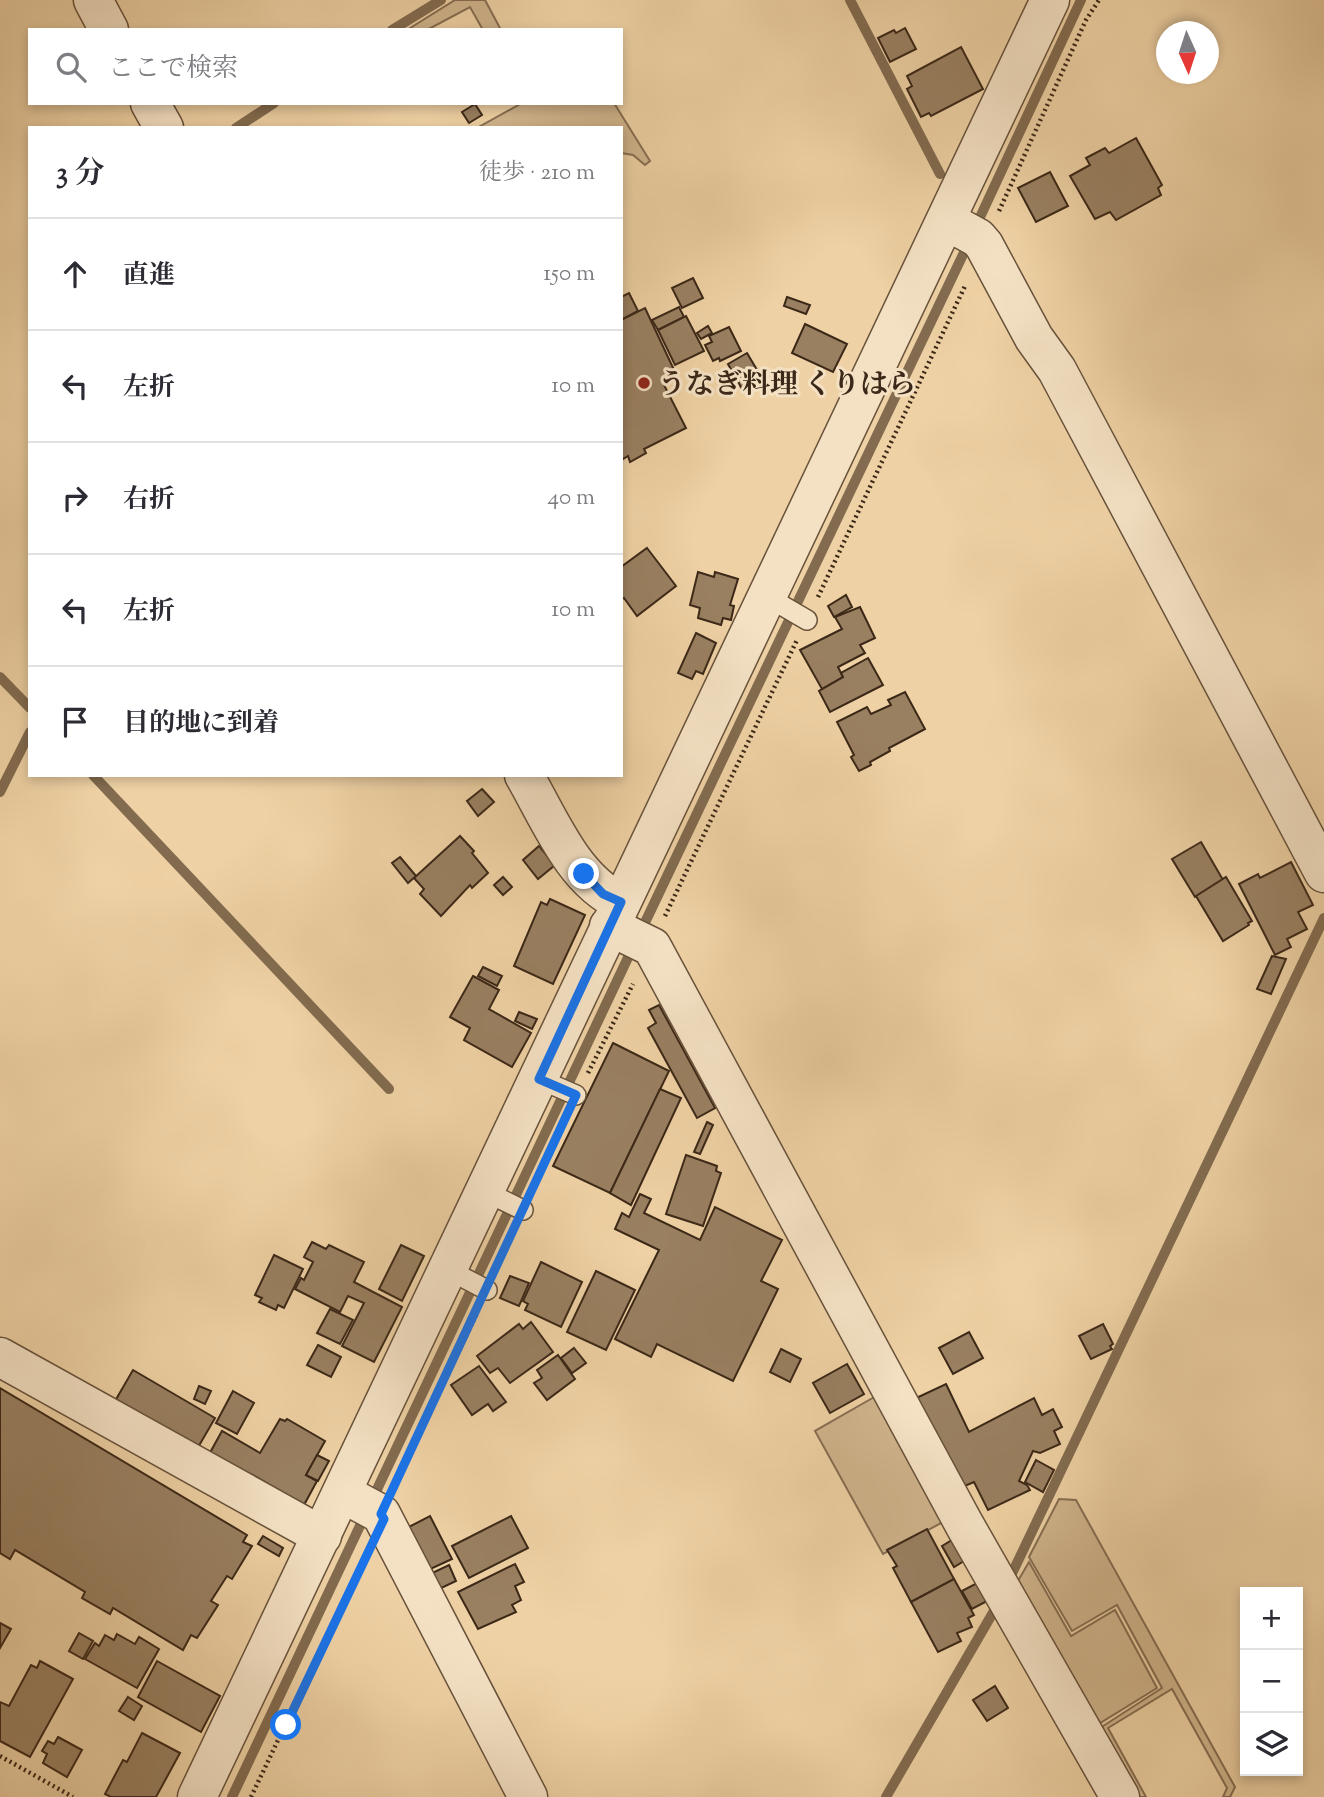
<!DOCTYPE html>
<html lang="ja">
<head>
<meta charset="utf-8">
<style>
	body { margin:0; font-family:"Sorts Mill Goudy","Noto Serif JP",serif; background:#f2f2f3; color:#2b2b33 }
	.controls { position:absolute; right:21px; bottom:21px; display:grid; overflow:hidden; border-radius:0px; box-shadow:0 4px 10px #0003 }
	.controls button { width:63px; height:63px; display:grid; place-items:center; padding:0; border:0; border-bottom:2px solid #e1e1e2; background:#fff; color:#2b2b33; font:35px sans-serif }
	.compass { position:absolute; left:1156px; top:21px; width:63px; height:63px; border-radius:50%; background:#fff; box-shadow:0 4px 10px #0003; rotate:177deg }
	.stop { position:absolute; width:21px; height:21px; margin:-16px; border:5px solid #1a73e8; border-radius:50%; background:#fff }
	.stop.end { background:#1a73e8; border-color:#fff; box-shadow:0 2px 7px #0008 }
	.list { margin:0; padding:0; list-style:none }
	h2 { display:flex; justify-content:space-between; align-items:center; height:91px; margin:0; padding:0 28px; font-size:30px }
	h2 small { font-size:23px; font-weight:400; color:#7c7c81 }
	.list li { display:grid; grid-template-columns:46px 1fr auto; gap:21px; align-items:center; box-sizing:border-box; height:112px; padding:0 28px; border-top:2px solid #e1e1e2 }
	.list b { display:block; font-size:26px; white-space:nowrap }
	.list em { font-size:23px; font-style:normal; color:#7c7c81 }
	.icon { flex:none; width:38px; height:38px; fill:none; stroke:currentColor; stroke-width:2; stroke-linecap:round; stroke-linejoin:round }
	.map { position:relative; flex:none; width:1324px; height:1797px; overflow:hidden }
	.search { position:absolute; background:#fff; box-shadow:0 4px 10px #0003; left:28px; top:28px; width:595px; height:77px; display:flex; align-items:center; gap:18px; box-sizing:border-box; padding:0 24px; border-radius:0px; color:#7c7c81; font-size:26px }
	.panel { position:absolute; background:#fff; box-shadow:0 4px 10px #0003; left:28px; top:126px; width:595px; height:651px; border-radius:0px }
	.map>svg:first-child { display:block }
	.green { fill:#d0b48c; stroke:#866e52; stroke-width:2 }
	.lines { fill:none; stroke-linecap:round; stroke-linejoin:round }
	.stream { stroke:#826b4f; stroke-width:10 }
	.building { fill:#998061; stroke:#3c2818; stroke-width:2 }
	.service-casing { stroke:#68523b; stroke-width:22 }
	.minor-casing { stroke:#68523b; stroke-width:41 }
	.tertiary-casing { stroke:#68523b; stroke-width:41 }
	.path { stroke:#3c2818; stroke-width:4.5; stroke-dasharray:2 3.5; stroke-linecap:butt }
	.service { stroke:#f4e1c4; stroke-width:19 }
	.minor { stroke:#f4e1c4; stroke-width:38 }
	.tertiary { stroke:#f4e1c4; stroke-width:38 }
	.route { stroke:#1a73e8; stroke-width:9 }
	.poi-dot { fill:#8f2418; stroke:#f4e1c4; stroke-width:2.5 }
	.labels { text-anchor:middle; stroke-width:6; stroke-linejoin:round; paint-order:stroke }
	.poi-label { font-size:28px; font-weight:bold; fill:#3c2818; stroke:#f4e1c4; text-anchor:start }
</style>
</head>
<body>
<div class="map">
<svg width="1324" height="1797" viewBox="0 0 1324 1797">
	<rect width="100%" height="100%" fill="#eed1a4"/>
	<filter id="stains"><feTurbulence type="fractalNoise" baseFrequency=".00286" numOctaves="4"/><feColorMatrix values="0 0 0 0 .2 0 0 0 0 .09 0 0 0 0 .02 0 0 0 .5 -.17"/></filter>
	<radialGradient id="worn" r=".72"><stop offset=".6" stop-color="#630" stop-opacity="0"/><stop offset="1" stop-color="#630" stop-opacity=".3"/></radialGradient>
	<g class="green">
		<path d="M455,0H485L501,30H483L470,7L427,30H407Z"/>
		<path d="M522,103H614L650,161L645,165L633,155L621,153V128H477Z"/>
		<path d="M876,1396L945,1521L883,1554L815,1431Z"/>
		<path d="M1059,1499L1076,1500L1235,1787L1230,1797H1223L1227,1788L1172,1689L1108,1728L1146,1797H1136L1097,1730L1162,1688L1117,1605L1072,1631L1029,1557Z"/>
		<path d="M1029,1562L1071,1636L1115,1610L1157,1688L1092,1728L1012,1591Z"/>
	</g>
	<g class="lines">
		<g class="stream">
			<path d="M850,0L940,174"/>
			<path d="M392,30L441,0"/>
			<path d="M236,128L274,103"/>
			<path d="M975,228L1081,0"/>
			<path d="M0,677L30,708"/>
			<path d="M93,775L389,1089"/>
			<path d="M0,792L30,732"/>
			<path d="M640,933L969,242"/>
			<path d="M372,1500L633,947"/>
			<path d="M1008,1582L1324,918"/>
			<path d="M232,1797L366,1513"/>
			<path d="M886,1797L998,1604"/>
		</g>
	</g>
	<g class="building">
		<path d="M905,28L916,49L890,62L878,38L894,30L896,33Z"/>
		<path d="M961,47L983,89L931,116L929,113L921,117L907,89L912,86L907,76Z"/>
		<path d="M475,104L482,115L469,123L462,112Z"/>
		<path d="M1136,138L1162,185L1158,188L1161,195L1116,220L1110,212L1095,219L1070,176L1090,165L1086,158L1105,148L1109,153Z"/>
		<path d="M1050,172L1068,206L1036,222L1018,188Z"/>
		<path d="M693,278L703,298L682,308L672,288Z"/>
		<path d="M629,293L638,311L621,320V297Z"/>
		<path d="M787,297L810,305L806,314L784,306Z"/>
		<path d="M679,307L684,317L658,330L652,320Z"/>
		<path d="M645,308L675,372L670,382L664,385L686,428L644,449L646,453L630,462L628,456L623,459L621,455V320Z"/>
		<path d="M686,316L704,351L675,365L658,330Z"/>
		<path d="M805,324L847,344L833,372L792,353Z"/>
		<path d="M708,326L712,333L701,339L697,333Z"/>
		<path d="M729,327L741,351L720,361L719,358L713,361L705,345L712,342L709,336Z"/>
		<path d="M747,353L763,380L743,391L728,364Z"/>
		<path d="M647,548L676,586L637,616L624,598L621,600V567Z"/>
		<path d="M698,572L714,577L715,572L738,579L730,605L734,606L731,620L723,618L721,625L698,618L700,608L690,605Z"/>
		<path d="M846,595L852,607L834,617L828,606Z"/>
		<path d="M860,607L875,638L860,645L865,653L838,667L843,677L822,689L800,650L842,629L835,617Z"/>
		<path d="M696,633L716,643L703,674L696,671L692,679L678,673Z"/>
		<path d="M868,658L883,685L830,712L819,691L843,677L841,673Z"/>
		<path d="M905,692L925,729L889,748L890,751L870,762L871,765L859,771L851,757L854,755L837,722L867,707L871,714L891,705L888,700Z"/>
		<path d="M482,789L494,802L478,816L467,801Z"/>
		<path d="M460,836L474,851L472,853L488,873L472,888L470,885L441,916L420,894L424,889L414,878Z"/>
		<path d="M1201,842L1223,880L1195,897L1172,859Z"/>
		<path d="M539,846L555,865L538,879L523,860Z"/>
		<path d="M400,857L416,876L408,883L392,863Z"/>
		<path d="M1291,862L1313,905L1298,912L1307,929L1287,939L1291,947L1275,955L1239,884L1258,874L1260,878Z"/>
		<path d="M503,877L512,887L503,895L494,885Z"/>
		<path d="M1226,877L1252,921L1248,923L1249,925L1223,941L1196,896Z"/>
		<path d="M550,899L585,915L553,984L514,966L541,902L547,905Z"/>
		<path d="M1272,956L1286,959L1271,994L1257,989Z"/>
		<path d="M483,967L502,976L497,986L478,976Z"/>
		<path d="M473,976L499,990L489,1009L531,1033L512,1067L464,1040L470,1028L450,1017Z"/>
		<path d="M659,1005L715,1108L697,1118L648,1028L656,1023L649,1010Z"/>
		<path d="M519,1012L537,1019L532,1029L515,1021Z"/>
		<path d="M613,1043L669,1071L610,1193L553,1166Z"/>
		<path d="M660,1089L681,1098L631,1205L610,1193Z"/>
		<path d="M707,1122L713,1125L700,1154L694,1152Z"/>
		<path d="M686,1155L717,1166L716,1171L721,1173L703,1226L666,1214Z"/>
		<path d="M640,1194L651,1199L644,1213L700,1240L715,1207L782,1240L761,1281L778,1289L733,1381L657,1344L651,1357L615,1339L659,1250L615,1229L622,1213L629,1217Z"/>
		<path d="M312,1242L326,1249L329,1245L364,1262L354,1282L402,1307L374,1362L342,1346L364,1303L348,1296L340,1312L295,1289L301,1278L304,1280L313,1262L304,1257Z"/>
		<path d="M401,1245L424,1256L402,1301L379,1289Z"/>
		<path d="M274,1255L303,1269L284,1308L278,1305L276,1310L259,1302L262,1298L255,1295Z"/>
		<path d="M541,1262L582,1282L561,1327L525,1310L528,1304L523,1301Z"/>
		<path d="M596,1271L635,1290L606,1350L567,1332Z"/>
		<path d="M510,1276L529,1283L519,1306L500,1298Z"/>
		<path d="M330,1309L353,1320L340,1344L317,1333Z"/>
		<path d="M531,1322L553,1352L510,1383L498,1368L490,1373L477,1356L519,1324L523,1329Z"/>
		<path d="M1103,1324L1113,1344L1110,1346L1112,1349L1091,1359L1079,1336Z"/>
		<path d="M969,1332L983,1358L953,1374L939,1348Z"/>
		<path d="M318,1345L341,1357L331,1377L307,1365Z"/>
		<path d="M574,1348L586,1363L572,1373L561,1358Z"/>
		<path d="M781,1349L801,1359L790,1382L770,1372Z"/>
		<path d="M558,1355L575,1379L547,1400L534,1383L542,1378L537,1370Z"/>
		<path d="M847,1364L864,1394L830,1413L813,1383Z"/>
		<path d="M479,1366L506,1402L493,1411L488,1404L472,1415L451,1385Z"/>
		<path d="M133,1370L215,1418L193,1456L111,1408Z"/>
		<path d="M946,1384L969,1432L1034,1398L1042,1415L1053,1409L1062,1427L1054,1431L1060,1444L1040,1453L1033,1451L1019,1481L1027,1485L1030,1490L988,1510L974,1482L960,1488L912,1400Z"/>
		<path d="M199,1386L211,1391L205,1404L194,1399Z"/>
		<path d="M0,1388L247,1535L243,1542L252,1546L232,1579L227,1576L211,1601L218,1605L197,1638L191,1635L183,1650L113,1608L110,1614L82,1598L85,1592L15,1550L10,1559L0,1553Z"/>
		<path d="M233,1391L254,1403L237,1434L216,1423Z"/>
		<path d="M280,1419L285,1421L287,1419L325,1441L306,1475L317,1481L304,1505L251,1474L245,1483L206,1460L222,1431L260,1453Z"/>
		<path d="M317,1455L329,1461L318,1481L306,1475Z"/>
		<path d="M1036,1460L1054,1470L1043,1492L1025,1482Z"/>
		<path d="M430,1516L452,1559L424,1572L403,1530Z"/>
		<path d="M511,1516L528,1548L469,1578L452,1546Z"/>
		<path d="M927,1529L954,1579L911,1602L893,1568L897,1566L887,1550Z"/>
		<path d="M263,1536L283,1548L279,1556L258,1544Z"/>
		<path d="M952,1540L964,1561L954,1567L942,1546Z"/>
		<path d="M515,1564L524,1582L515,1586L521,1600L512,1605L516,1612L478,1629L458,1592Z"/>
		<path d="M449,1565L456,1581L435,1591L428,1575Z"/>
		<path d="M954,1579L974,1615L968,1618L972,1627L957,1633L961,1641L938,1652L911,1602Z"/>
		<path d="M979,1582L989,1600L972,1609L962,1591Z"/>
		<path d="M0,1623L11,1629L0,1648Z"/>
		<path d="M79,1633L93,1641L83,1659L69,1651Z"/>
		<path d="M117,1634L135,1644L139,1637L159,1649L137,1688L85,1659L95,1643L99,1646L105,1635L114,1640Z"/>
		<path d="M40,1661L73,1679L30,1757L0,1741V1702L9,1706L31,1665L37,1668Z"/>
		<path d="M157,1661L220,1696L201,1732L138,1697Z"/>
		<path d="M995,1686L1008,1708L987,1721L973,1700Z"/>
		<path d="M128,1697L142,1706L134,1720L119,1711Z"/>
		<path d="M142,1733L180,1753L156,1797H111L105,1794L123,1760L127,1762Z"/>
		<path d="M58,1737L82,1750L67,1777L43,1763L47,1754L42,1751L48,1741L54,1744Z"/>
	</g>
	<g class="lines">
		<g class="service-casing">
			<g id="service">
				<path d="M766,596L807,620"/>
				<path d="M539,1079L576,1095"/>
				<path d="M484,1191L523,1210"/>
				<path d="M447,1269L487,1290"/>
			</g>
		</g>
		<g class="minor-casing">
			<g id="minor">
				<path d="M93,0L109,30"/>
				<path d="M150,103L164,128"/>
				<path d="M947,221L978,238L984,245L1034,338L1057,370L1324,873"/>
				<path d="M524,775C550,820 573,880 621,902"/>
				<path d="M609,926L652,947L964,1524L1120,1797"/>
				<path d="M0,1357L322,1536"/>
				<path d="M342,1493L381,1514L528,1797"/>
			</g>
		</g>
		<g class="tertiary-casing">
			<path id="tertiary" d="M197,1797L1050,0"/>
		</g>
		<g class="path">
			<path d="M999,211L1086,20L1099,0"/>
			<path d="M818,597L965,286"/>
			<path d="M665,916L797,640"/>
			<path d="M588,1073L633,984"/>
			<path d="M534,1187L566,1119"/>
			<path d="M496,1270L513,1233"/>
			<path d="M395,1485L477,1313"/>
			<path d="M0,1756L73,1797"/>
			<path d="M251,1797L365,1557"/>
		</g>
		<use href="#service" class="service"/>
		<use href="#minor" class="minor"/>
		<use href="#tertiary" class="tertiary"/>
	</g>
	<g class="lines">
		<path class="route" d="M286,1725L384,1519L381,1514L576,1095L539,1079L621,902L603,894L584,874"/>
	</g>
	<circle class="poi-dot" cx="644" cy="383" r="7"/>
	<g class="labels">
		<g class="poi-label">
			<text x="658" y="393">うなぎ料理 くりはら</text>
		</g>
	</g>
	<rect width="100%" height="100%" filter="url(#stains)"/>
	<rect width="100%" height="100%" fill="url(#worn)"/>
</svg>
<div class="controls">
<button>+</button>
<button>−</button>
<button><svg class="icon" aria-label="layers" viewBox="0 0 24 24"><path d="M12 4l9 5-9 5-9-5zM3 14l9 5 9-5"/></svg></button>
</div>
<svg class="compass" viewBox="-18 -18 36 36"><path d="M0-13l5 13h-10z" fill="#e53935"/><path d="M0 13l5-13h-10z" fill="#7c7c81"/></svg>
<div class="stop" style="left:286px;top:1725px"></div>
<div class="stop end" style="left:584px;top:874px"></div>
<div class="search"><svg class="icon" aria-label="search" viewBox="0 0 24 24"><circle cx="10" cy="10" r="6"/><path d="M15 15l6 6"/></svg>ここで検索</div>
<section class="panel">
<h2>3 分<small>徒歩 · 210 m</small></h2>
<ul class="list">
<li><svg class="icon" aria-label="ahead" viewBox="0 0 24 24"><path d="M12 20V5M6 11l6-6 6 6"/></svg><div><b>直進</b></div><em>150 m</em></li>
<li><svg class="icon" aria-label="left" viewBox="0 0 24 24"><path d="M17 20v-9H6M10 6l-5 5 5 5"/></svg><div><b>左折</b></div><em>10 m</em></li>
<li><svg class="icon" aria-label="right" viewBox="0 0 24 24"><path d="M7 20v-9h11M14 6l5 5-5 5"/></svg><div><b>右折</b></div><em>40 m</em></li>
<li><svg class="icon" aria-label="left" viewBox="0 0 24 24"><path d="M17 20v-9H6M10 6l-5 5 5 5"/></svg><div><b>左折</b></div><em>10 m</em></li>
<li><svg class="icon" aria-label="arrive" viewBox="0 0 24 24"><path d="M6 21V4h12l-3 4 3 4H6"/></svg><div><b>目的地に到着</b></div></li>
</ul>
</section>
</div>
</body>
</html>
